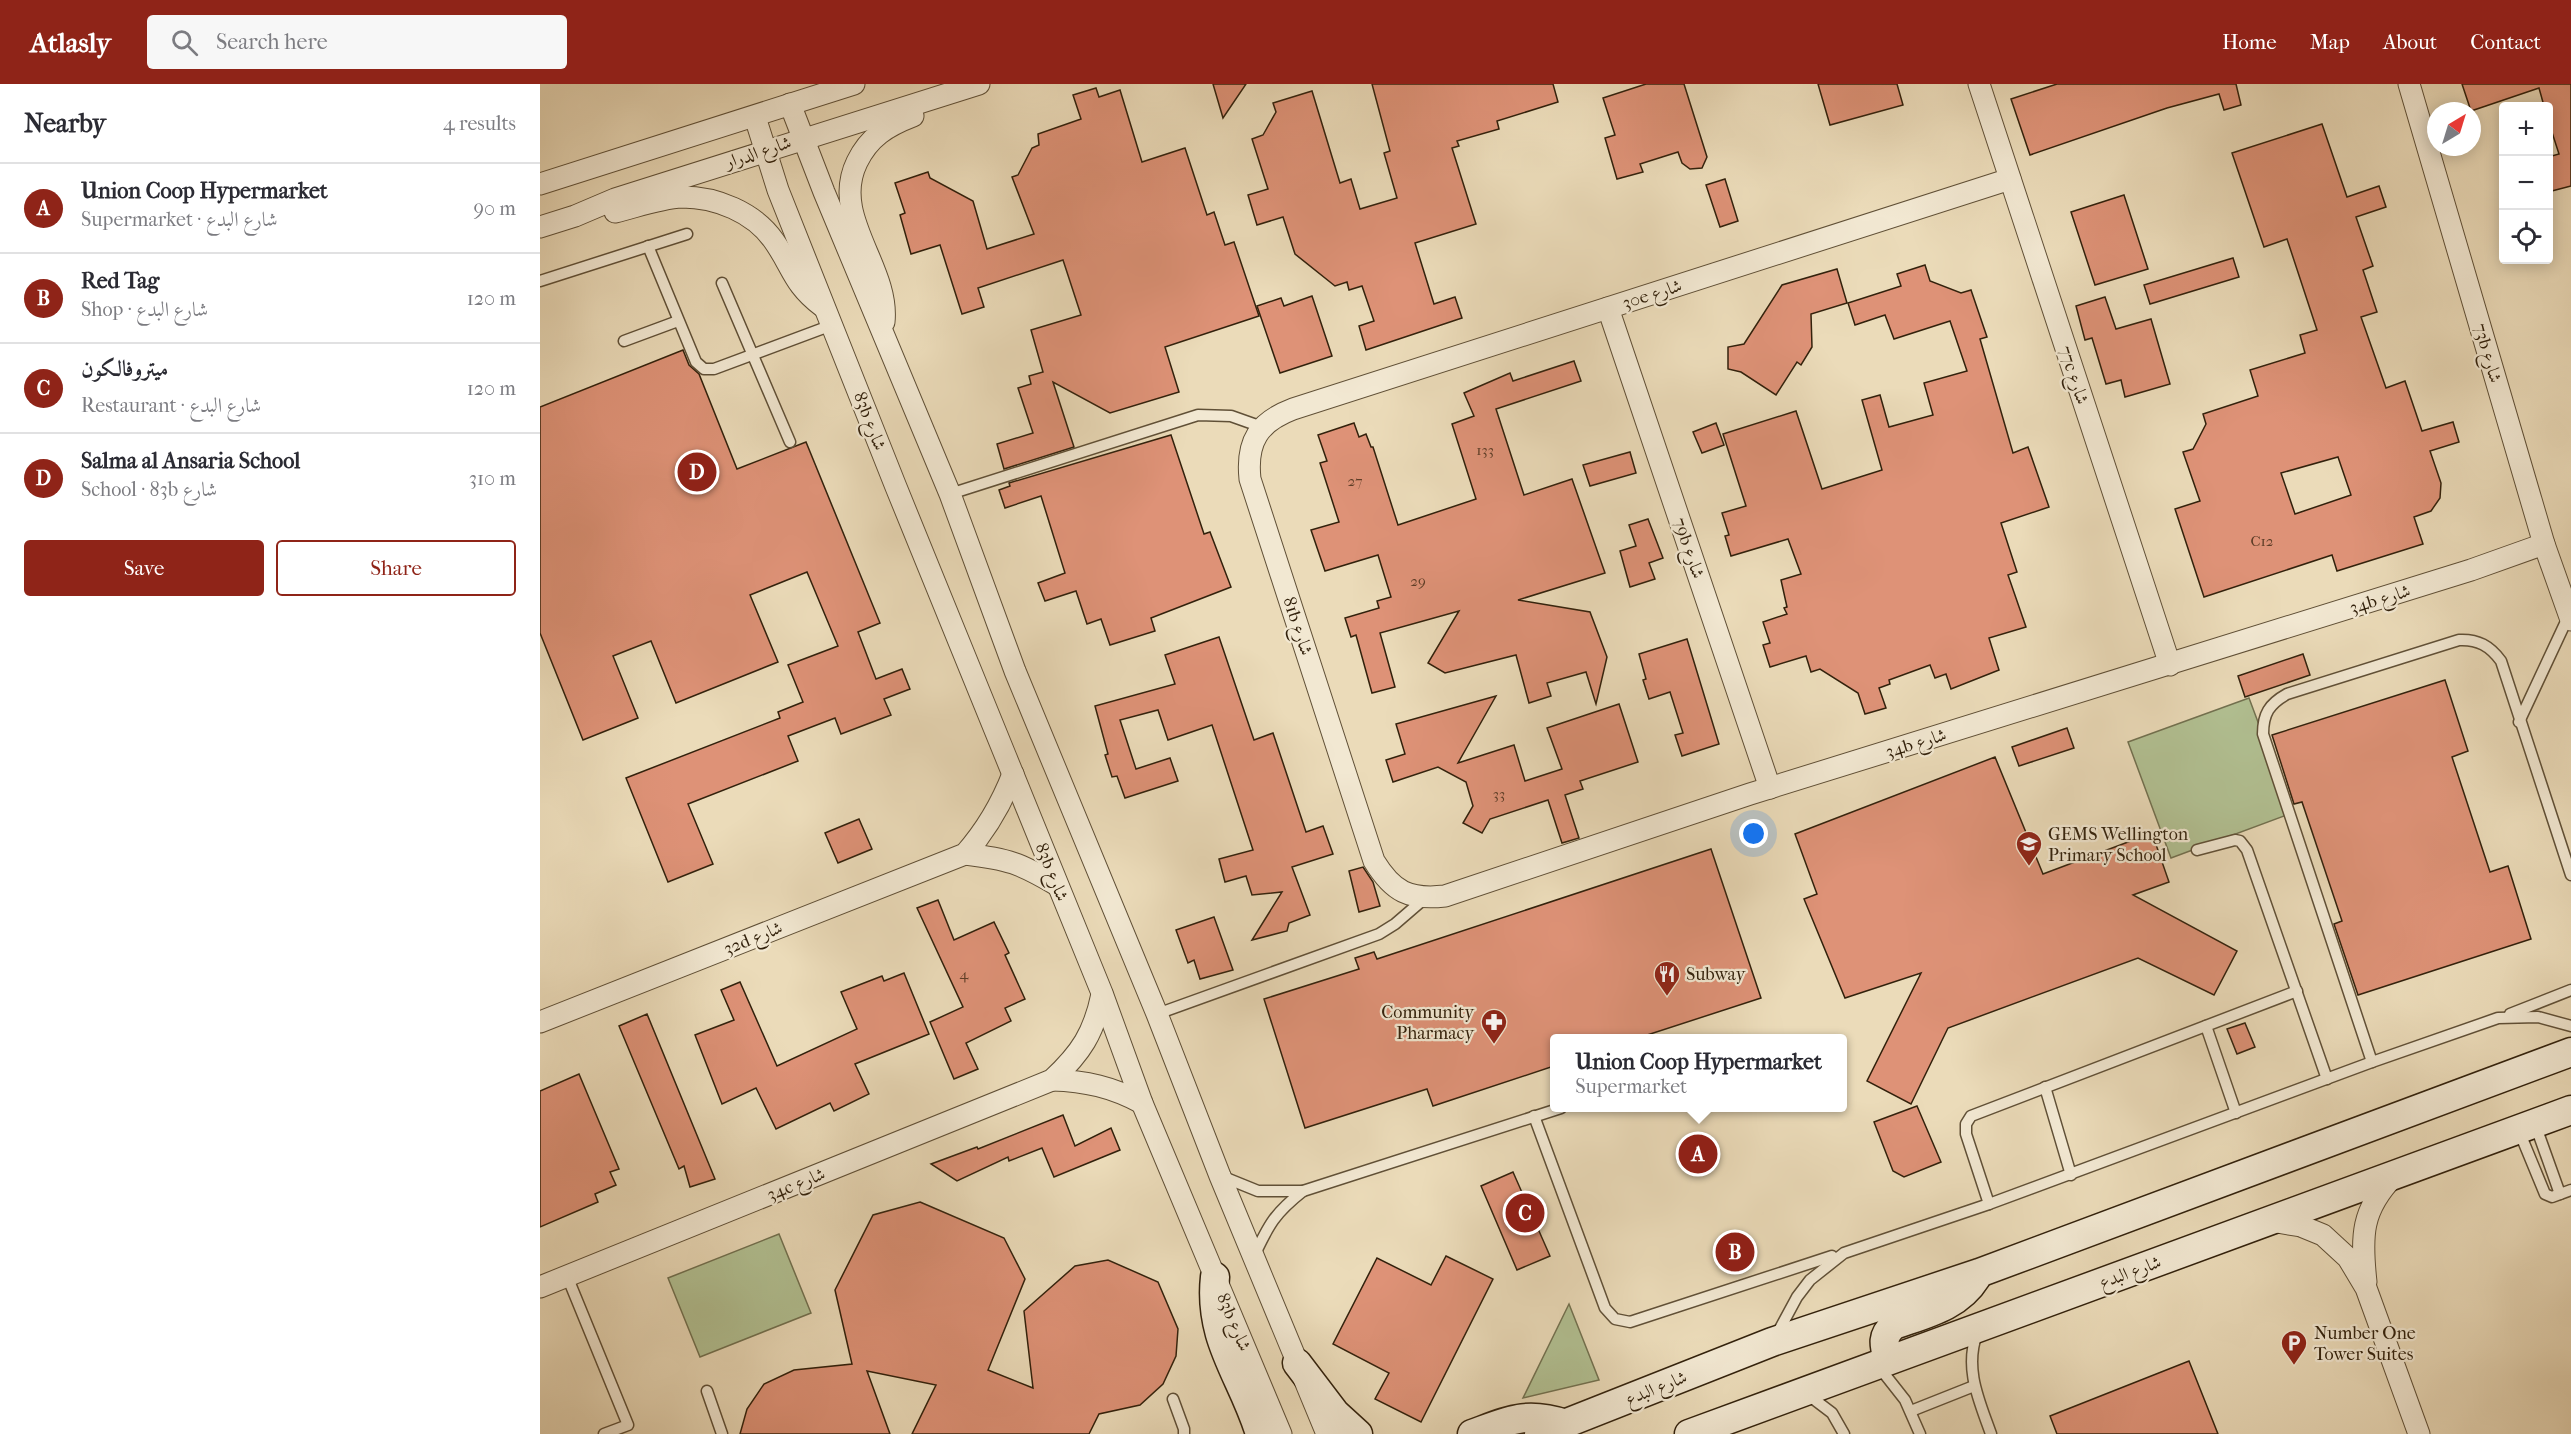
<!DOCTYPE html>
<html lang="en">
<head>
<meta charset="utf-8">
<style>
	body { margin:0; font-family:"IM FELL French Canon",Amiri,serif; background:#f7f7f7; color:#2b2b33 }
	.controls { position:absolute; right:18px; top:18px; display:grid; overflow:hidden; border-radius:6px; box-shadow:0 3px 15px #0003 }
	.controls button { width:54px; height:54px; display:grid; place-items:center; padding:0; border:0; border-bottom:2px solid #e1e1e2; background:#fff; color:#2b2b33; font:30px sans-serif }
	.compass { position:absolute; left:1887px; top:18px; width:54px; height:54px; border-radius:50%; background:#fff; box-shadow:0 3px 15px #0003; rotate:38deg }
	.you { position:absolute; left:1214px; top:750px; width:21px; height:21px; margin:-15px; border:4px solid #fff; border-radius:50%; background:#1a73e8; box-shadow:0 0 0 9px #1a73e833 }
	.badge { display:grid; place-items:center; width:39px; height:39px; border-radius:50%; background:#8f2418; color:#fff; font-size:20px; font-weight:700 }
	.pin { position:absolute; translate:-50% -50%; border:3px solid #fff; box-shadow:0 2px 6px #0006 }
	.popup { position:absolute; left:1010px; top:950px; width:297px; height:78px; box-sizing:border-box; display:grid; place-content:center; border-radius:6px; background:#fff; filter:drop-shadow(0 2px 4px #0005); font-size:20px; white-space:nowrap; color:#7c7c81 }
	.popup b { font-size:22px; color:#2b2b33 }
	.popup::after { content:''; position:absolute; left:50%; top:100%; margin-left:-12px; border:12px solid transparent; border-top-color:#fff }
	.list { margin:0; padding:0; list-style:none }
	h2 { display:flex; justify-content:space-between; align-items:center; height:78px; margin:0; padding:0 24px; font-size:26px }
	h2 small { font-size:20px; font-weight:400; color:#7c7c81 }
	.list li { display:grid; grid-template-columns:39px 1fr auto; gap:18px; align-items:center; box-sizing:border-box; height:90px; padding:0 24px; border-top:2px solid #e1e1e2 }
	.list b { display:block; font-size:22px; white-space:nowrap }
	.list p { margin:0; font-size:20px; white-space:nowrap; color:#7c7c81 }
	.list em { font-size:20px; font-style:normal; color:#7c7c81 }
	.actions { display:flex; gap:12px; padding:18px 24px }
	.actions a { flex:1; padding:14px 0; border:2px solid #8f2418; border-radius:6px; text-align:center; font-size:21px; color:#8f2418 }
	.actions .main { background:#8f2418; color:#fff }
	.icon { flex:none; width:33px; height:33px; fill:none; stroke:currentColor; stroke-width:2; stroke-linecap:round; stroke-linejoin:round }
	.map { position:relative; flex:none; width:2031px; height:1350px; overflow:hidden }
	header { display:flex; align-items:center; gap:36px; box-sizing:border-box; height:84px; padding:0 30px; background:#8f2418; color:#fff }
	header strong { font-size:28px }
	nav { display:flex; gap:33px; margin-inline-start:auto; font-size:21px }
	.search { width:420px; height:54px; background:#f7f7f7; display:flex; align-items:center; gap:15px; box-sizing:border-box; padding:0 21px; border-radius:6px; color:#7c7c81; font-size:22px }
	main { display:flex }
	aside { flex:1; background:#fff }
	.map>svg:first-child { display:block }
	.green { fill:#b2c193; stroke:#727150; stroke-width:1.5 }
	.building { fill:#de9277; stroke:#32210c; stroke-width:1.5; fill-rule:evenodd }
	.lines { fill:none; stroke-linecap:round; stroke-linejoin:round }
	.service-casing { stroke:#605037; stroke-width:13 }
	.minor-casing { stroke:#605037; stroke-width:23 }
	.secondary-casing { stroke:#32210c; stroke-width:31 }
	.service { stroke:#f2e8d2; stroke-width:10 }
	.minor { stroke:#f2e8d2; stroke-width:21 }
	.secondary { stroke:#f2e8d2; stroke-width:28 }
	.labels { text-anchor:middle; stroke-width:4.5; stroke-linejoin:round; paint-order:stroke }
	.number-label { font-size:15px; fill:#5d3d27 }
	.street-label { font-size:18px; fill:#32210c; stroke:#f2e8d2 }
	.poi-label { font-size:18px; fill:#32210c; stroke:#f2e8d2; text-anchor:start }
</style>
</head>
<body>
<header>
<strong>Atlasly</strong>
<div class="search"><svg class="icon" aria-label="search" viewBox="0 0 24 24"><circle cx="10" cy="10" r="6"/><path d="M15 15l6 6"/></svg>Search here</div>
<nav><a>Home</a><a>Map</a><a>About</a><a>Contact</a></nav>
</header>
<main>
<aside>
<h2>Nearby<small>4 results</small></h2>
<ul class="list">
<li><span class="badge">A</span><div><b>Union Coop Hypermarket</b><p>Supermarket · شارع البدع</p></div><em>90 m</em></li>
<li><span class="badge">B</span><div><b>Red Tag</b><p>Shop · شارع البدع</p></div><em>120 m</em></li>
<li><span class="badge">C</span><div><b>ميتروفالكون</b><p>Restaurant · شارع البدع</p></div><em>120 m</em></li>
<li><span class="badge">D</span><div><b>Salma al Ansaria School</b><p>School · 83b شارع</p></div><em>310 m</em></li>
</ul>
<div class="actions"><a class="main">Save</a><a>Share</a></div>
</aside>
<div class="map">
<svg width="2031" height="1350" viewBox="0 0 2031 1350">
	<rect width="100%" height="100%" fill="#ebdbb9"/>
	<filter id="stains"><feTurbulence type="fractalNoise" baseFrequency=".00333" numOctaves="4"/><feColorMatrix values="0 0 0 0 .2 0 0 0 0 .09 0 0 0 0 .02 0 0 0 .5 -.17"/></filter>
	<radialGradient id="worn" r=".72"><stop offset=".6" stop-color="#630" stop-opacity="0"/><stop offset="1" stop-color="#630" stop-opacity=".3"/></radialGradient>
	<g class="green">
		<path d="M1709,614L1752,729L1631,774L1588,658Z"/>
		<path d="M239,1150L271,1229L160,1273L128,1194Z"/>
		<path d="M1029,1220L1059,1296L983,1314Z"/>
	</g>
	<g class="building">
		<path d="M673,0H706L683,34Z"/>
		<path d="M832,0H1013L1018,18L957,37L959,45L917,57L919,62L912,64L936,140L875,159L894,220L915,213L922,234L826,266L819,242L834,237L822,202L809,206L807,198L795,202L755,170L743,133L717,141L708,111L728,105L712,55L723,51L736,28L733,19L772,7L800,99L811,95L820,125L857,114L844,69L850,67Z"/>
		<path d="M1106,0H1144L1167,73L1162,84L1150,85L1142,79L1138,68L1100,80L1103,88L1077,95L1065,54L1075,51L1063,14Z"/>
		<path d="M1278,0H1357L1363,21L1290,41Z"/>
		<path d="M1517,0H1696L1701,21L1684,26L1679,10L1627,24L1490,71L1471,15Z"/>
		<path d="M1922,0H2031V102L2008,108V73L2019,70L2008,36V22H2004L1999,4L1931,27Z"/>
		<path d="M556,4L559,13L580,6L602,78L645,64L667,131L674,128L685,161L694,158L719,232L625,263L639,308L570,329L513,298L534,363L464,385L457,360L493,349L478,304L491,300L489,292L503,288L491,246L541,231L523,176L438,204L444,223L422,230L400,161L371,170L360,131L365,129L355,99L388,88L390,94L433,117L447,165L494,150L472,93L478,91L492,64L499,61L498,50L541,35L533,11Z"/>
		<path d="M1782,40L1807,113L1839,102L1846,123L1816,133L1833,182L1823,186L1837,228L1821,233L1846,304L1865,297L1882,347L1913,338L1919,358L1890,367L1901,399L1900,414L1891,427L1874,433L1883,460L1797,487L1792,471L1664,513L1635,425L1660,417L1643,368L1653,365L1666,340L1663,330L1718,312L1710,286L1765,269L1760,251L1777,246L1747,155L1724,163L1692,69ZM1798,373L1811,411L1755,430L1741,389Z"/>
		<path d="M1185,95L1198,137L1180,143L1166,101Z"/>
		<path d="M1584,111L1608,185L1555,201L1531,128Z"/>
		<path d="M1693,174L1699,193L1610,220L1604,201Z"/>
		<path d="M1385,181L1390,197L1421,209L1431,206L1447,253L1440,255L1473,369L1488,363L1509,423L1461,439L1477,488L1468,491L1486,543L1449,554L1459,586L1411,605L1406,590L1395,594L1390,581L1349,596L1350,600L1339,604L1346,624L1325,630L1318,609L1280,585L1271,588L1266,572L1230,583L1223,561L1230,559L1223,538L1247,530L1244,524L1247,523L1241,496L1261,490L1248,455L1191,472L1185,452L1189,451L1182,429L1206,422L1183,350L1256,327L1282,405L1342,386L1322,316L1340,311L1349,343L1393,331L1384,299L1427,287L1410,237L1354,255L1345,231L1315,241L1308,219L1361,202L1357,190Z"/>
		<path d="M1297,185L1307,219L1271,230L1272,263L1261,281L1257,278L1236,311L1201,288L1188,285V263L1204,260L1242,201Z"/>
		<path d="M772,212L792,272L740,289L717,222L741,214L744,222Z"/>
		<path d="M1565,213L1576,245L1611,235L1630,300L1585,313L1581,296L1566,300L1552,254L1545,256L1536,222Z"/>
		<path d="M143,266L149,281L159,290L197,385L266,358L340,539L318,548L336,595L362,585L370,605L344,615L351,631L301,650L295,634L248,652L258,677L148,720L173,780L128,798L86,694L240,634L238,628L263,618L248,581L298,562L267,488L210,511L238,578L136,619L111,557L73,572L98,634L43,656L0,549V323Z"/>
		<path d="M1034,277L1041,297L956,325L984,411L1032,395L1065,489L978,516L1050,528L1067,573L1056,620L1046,588L1007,599L1011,612L989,619L976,571L905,589L888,579L919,527L840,549L855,603L832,609L816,551L811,553L805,534L839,524L837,517L851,513L838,471L785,487L771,446L799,438L780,379L787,377L778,351L814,339L819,353L826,350L831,363H833L858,441L936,415L912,340L934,332L924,309L970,289L973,297Z"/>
		<path d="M1176,339L1184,361L1162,369L1153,348Z"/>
		<path d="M631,351L664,450L670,448L691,503L611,534L615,547L570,561L561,535L547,540L536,507L505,517L498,499L525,489L501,412L465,424L459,406L470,402L469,399Z"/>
		<path d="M1090,368L1096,389L1050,402L1043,381Z"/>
		<path d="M1108,435L1123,474L1109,479L1115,495L1090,503L1080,467L1096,462L1089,441Z"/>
		<path d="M679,553L714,656L733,649L766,748L783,742L793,770L752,783L770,831L749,839L747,847L712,856L742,808L712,811L706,792L685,798L679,775L713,766L672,641L628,656L618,626L580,636L596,685L630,674L638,697L585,714L577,692L572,693L565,671L568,670L555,622L635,600L625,571Z"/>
		<path d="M1147,555L1179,660L1142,672L1135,651L1143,649L1130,608L1109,615L1103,596L1106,595L1099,570Z"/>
		<path d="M1763,570L1770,591L1705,613L1698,592Z"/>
		<path d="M1905,596L1928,667L1912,673L1950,788L1968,782L1991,855L1818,911L1794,840L1802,837L1762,718L1754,720L1732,651Z"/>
		<path d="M956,612L918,679L974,661L985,697L1022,685L1007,644L1079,620L1098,678L1040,697L1043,705L1025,711L1039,754L1022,759L1008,716L950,735L942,749L923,739L933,722L926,698L898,683L853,698L846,676L865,670L856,640Z"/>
		<path d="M1527,644L1534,664L1479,682L1472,663Z"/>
		<path d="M1455,673L1503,790L1612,749L1629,798L1593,811L1697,867L1674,911L1598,874L1408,944L1371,1020L1327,997L1381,889L1305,914L1264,815L1277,810L1255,750Z"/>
		<path d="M319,735L332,765L298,779L285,749Z"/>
		<path d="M1171,765L1221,914L1098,954H1014V982L893,1022L887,1005L765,1044L724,915L819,885L815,874L834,868L837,875Z"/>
		<path d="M823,783L833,798L840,822L819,828L809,787Z"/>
		<path d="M398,816L414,856L454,838L469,869L465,871L485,915L465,924L471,937L426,959L438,985L414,995L390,938L423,923L377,824Z"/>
		<path d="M674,833L693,886L660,895L654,876L648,879L636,846Z"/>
		<path d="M364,889L389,950L315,980L329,1010L294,1027L290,1019L236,1045L216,1004L182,1020L155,951L194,936L181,906L200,898L237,982L317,945L301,908L342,892L344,897Z"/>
		<path d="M107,930L175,1095L150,1103L144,1082L139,1085L79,942Z"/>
		<path d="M1705,939L1715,963L1697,970L1687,945Z"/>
		<path d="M39,990L79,1085L70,1088L76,1101L55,1110L58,1118L0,1143V1007Z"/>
		<path d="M1377,1022L1401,1078L1364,1093L1353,1087L1334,1038Z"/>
		<path d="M523,1031L535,1062L571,1044L580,1066L514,1093L502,1064L469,1077L468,1073L417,1097L391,1080L437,1063L438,1065Z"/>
		<path d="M973,1088L1010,1172L977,1186L941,1102Z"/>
		<path d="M380,1118L464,1154L485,1195L448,1286L493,1304L484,1227L535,1182L568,1176L618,1198L638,1245L636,1272L623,1300L600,1321L559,1330L549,1350H372L396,1301L327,1287L350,1350H200L207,1325L224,1300L254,1286L312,1280L295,1206L333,1131Z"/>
		<path d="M906,1172L953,1195L881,1338L835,1315L849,1289L793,1260L837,1174L891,1201Z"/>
		<path d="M1649,1277L1678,1350H1517L1510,1332Z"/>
	</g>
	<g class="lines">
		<g class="service-casing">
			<g id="service">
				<path d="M108,162L156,278L164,285H174L292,241"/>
				<path d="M0,197L147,150"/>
				<path d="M182,199L250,358"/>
				<path d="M84,257L138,237"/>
				<path d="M410,410L658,331L691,332L722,343"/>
				<path d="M1979,638L2029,531"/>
				<path d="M1657,766L1695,756L1700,757L1707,766L1787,995"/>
				<path d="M617,930L839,850L855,840L884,815"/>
				<path d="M1970,930L2031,906"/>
				<path d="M1666,942L1696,1029"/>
				<path d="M1832,978L1723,650C1723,630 1729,620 1747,610L1919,556C1938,555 1950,562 1961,577L2031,791"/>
				<path d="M1505,1003L1531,1091"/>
				<path d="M994,1032L1065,1224L1075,1235L1090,1238L1292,1172"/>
				<path d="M1995,1040L2020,1110"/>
				<path d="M1979,1047L2005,1110L2012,1113L2031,1106"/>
				<path d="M681,1092L718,1107H763L1021,1024"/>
				<path d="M1449,1120L1426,1050V1040L1431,1032L1757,907"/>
				<path d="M714,1172C729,1140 735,1129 763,1107"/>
				<path d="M27,1192L88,1341L64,1350"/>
				<path d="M1437,1249C1424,1285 1439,1316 1451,1350"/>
				<path d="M1236,1252L1257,1213L1270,1196L1304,1169L1449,1120L1832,978L1958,934L1998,933L2031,942"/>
				<path d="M1339,1283L1365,1316L1380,1350"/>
				<path d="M167,1307L182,1350"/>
				<path d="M1267,1310L1292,1329L1304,1350"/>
				<path d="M633,1315L644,1345V1350"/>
				<path d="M1371,1327L1434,1302"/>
			</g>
		</g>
		<g class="minor-casing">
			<g id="minor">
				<path d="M1439,0L1630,581"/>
				<path d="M1869,0L2004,460L2031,536"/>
				<path d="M250,20L284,108L410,410L475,587L617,930L680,1092L787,1350"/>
				<path d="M215,33L238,106L356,403L562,909L602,1019L741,1350"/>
				<path d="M1470,95L753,325C719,338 706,357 710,395L834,777C853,808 869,816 905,812L1210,710L1931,486L2004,460"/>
				<path d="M0,100L314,0"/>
				<path d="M75,128C96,123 120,114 142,113C176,113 214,128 234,157C253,184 253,200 282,222"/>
				<path d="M0,143L35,132L75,115L439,0"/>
				<path d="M1068,224L1230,704"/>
				<path d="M344,238C350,183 290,133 317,78C329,53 347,42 373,32"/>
				<path d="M425,770C468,775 480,779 517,801"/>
				<path d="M0,938L425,770C447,745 461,721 473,690"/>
				<path d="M512,996C546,997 572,1003 602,1019"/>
				<path d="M1731,1137L1761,1142L1783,1151L1808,1174L1826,1204L1879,1350"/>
				<path d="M1826,1198C1821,1152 1821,1126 1854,1092"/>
				<path d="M0,1203L512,996C541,969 554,949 562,910"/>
			</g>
		</g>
		<g class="secondary-casing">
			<g id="secondary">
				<path d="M675,1193C668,1257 703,1293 720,1350"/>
				<path d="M1348,1276C1344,1261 1341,1252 1354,1241C1385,1230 1418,1223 1436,1194"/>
				<path d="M757,1279L795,1329L818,1350"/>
				<path d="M932,1350C970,1336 986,1327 1026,1340"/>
				<path d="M999,1350L1232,1258L1439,1189L2031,968"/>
				<path d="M1149,1350L2031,1026"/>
			</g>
		</g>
		<use href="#service" class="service"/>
		<use href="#minor" class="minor"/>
		<use href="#secondary" class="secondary"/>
	</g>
	<defs>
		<g id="school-pin" transform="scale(1.35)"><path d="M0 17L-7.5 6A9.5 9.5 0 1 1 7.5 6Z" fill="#8f2418" stroke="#f2e8d2"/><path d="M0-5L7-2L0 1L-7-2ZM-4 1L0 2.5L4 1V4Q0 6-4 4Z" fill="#fff"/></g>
		<g id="restaurant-pin" transform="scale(1.35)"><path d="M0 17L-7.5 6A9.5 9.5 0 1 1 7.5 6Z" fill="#8f2418" stroke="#f2e8d2"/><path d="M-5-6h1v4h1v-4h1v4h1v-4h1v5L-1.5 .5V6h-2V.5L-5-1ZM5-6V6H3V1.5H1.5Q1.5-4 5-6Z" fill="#fff"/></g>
		<g id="pharmacy-pin" transform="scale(1.35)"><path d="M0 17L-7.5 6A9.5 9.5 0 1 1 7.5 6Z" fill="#8f2418" stroke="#f2e8d2"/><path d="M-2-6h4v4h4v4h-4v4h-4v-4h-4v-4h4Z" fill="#fff"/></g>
		<g id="parking-pin" transform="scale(1.35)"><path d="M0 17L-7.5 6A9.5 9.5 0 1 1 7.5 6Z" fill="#8f2418" stroke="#f2e8d2"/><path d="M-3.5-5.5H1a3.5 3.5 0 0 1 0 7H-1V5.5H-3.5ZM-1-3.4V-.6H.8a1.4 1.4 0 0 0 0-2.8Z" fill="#fff"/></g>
	</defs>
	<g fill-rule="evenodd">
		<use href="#school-pin" x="1489" y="760"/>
		<use href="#restaurant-pin" x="1127" y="890"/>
		<use href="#pharmacy-pin" x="954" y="938"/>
		<use href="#parking-pin" x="1754" y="1259"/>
	</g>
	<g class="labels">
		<g class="number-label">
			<text x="945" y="371">133</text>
			<text x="815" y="402">27</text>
			<text x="1722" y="462">C12</text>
			<text x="878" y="502">29</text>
			<text x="959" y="715">33</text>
			<text x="424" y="895">4</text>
		</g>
		<g class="street-label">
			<text transform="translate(218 68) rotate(-18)" y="6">شارع الدرار</text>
			<text transform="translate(1112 210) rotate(-18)" y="6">30e شارع</text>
			<text transform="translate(1948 269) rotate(74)" y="6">73b شارع</text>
			<text transform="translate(1534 291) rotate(72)" y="6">77c شارع</text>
			<text transform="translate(330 337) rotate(69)" y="6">83b شارع</text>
			<text transform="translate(1149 464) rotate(71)" y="6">79b شارع</text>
			<text transform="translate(1840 515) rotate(-17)" y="6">34b شارع</text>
			<text transform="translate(758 542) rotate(72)" y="6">81b شارع</text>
			<text transform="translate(1376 659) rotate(-17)" y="6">34b شارع</text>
			<text transform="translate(512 788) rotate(68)" y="6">83b شارع</text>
			<text transform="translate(213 854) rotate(-22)" y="6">32d شارع</text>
			<text transform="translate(256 1100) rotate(-22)" y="6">34c شارع</text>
			<text transform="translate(1590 1188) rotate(-20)" y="6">شارع البدع</text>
			<text transform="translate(694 1238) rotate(67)" y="6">83b شارع</text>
			<text transform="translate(1116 1304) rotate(-22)" y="6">شارع البدع</text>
		</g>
		<g class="poi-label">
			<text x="1508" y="756">GEMS Wellington<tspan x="1508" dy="21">Primary School</tspan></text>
			<text x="1146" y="896">Subway</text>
			<text x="934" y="934" text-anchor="end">Community<tspan x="934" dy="21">Pharmacy</tspan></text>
			<text x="1774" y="1255">Number One<tspan x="1774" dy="21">Tower Suites</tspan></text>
		</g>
	</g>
	<rect width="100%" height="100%" filter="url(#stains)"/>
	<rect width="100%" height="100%" fill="url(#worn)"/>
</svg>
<div class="controls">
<button>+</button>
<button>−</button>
<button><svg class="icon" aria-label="locate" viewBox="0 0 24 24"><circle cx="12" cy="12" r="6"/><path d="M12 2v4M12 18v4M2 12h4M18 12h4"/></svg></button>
</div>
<svg class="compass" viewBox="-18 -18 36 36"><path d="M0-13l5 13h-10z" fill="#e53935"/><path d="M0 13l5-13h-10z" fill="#7c7c81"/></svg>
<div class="you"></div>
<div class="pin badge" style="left:1158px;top:1070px">A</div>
<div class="popup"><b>Union Coop Hypermarket</b>Supermarket</div>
<div class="pin badge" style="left:1195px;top:1168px">B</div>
<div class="pin badge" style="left:985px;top:1129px">C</div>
<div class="pin badge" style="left:157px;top:388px">D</div>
</div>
</main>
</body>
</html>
